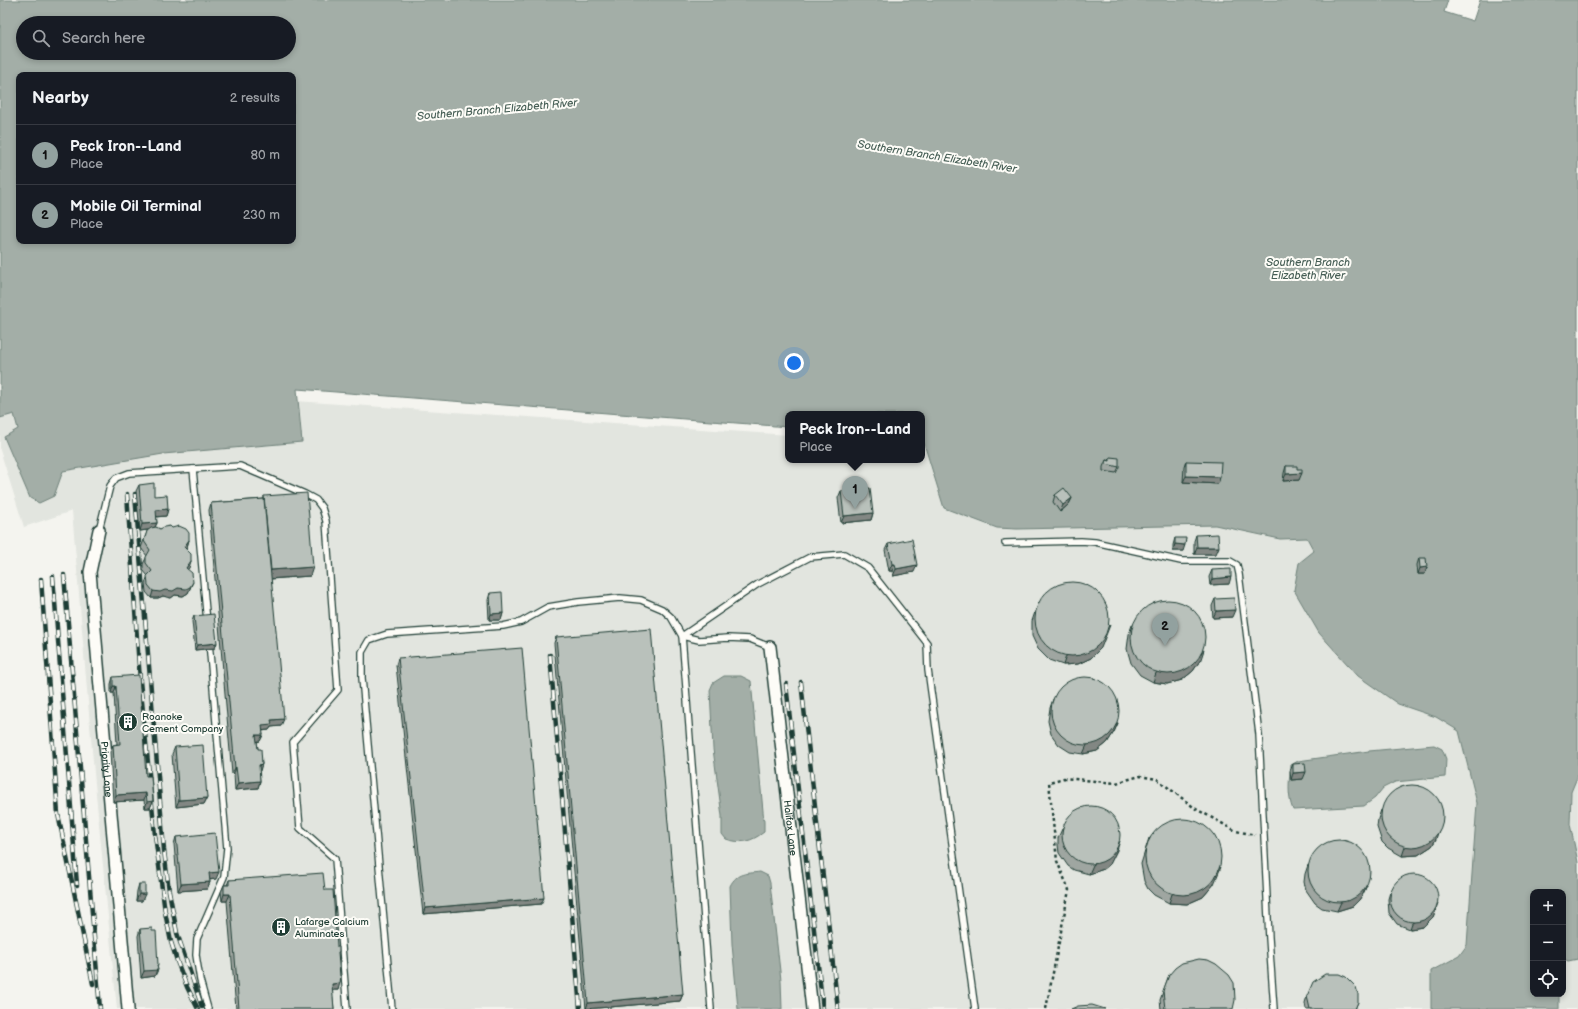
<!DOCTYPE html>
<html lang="en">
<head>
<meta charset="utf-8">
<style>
	body { margin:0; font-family:"Balsamiq Sans",sans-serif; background:#20242c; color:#f1f3f6 }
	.controls { position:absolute; right:12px; bottom:12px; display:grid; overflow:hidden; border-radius:8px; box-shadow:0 2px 6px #0003 }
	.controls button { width:36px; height:36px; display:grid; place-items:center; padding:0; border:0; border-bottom:1px solid #363941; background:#171b24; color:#f1f3f6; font:20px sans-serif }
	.you { position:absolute; left:794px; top:363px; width:14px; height:14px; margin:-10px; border:3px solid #fff; border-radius:50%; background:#1a73e8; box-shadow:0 0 0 6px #1a73e833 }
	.badge { display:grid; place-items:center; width:26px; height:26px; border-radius:50%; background:#92a19f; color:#111; font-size:13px; font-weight:700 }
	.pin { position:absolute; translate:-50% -33px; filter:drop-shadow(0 1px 2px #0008) }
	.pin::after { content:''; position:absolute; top:21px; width:14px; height:12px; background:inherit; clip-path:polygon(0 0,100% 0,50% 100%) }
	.popup { position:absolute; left:785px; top:411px; width:140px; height:52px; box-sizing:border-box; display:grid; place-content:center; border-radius:8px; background:#171b24; filter:drop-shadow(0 1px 3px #0005); font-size:13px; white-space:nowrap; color:#9ea1a6 }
	.popup b { font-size:15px; color:#f1f3f6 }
	.popup::after { content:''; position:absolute; left:50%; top:100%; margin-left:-8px; border:8px solid transparent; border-top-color:#171b24 }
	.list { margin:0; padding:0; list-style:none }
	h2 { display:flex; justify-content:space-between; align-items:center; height:52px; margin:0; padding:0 16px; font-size:17px }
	h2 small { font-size:13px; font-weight:400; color:#9ea1a6 }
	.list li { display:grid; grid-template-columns:26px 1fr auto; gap:12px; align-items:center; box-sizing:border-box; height:60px; padding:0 16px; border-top:1px solid #363941 }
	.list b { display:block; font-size:15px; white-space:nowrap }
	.list p { margin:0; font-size:13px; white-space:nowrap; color:#9ea1a6 }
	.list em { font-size:13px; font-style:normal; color:#9ea1a6 }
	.icon { flex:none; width:22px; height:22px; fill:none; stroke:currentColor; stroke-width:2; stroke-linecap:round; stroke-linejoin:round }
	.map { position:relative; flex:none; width:1578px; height:1009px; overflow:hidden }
	.search { position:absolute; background:#171b24; box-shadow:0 2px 6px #0003; left:16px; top:16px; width:280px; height:44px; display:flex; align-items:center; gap:10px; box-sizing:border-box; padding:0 14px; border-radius:22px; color:#9ea1a6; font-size:15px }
	.panel { position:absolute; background:#171b24; box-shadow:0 2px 6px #0003; left:16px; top:72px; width:280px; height:172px; border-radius:8px }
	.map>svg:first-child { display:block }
	.built { fill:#e2e5df; fill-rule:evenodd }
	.water { fill:#a3aea7; stroke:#6e8179; fill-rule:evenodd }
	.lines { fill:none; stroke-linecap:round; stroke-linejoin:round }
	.service-casing { stroke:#1f3d34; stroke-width:8 }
	.minor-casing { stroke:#1f3d34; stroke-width:14 }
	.path { stroke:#1f3d34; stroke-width:2.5; stroke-dasharray:3 3; stroke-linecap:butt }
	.service { stroke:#fdfcf7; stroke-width:5.5 }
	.minor { stroke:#fdfcf7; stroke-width:11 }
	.rail-casing { stroke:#1f3d34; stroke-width:4.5 }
	.rail { stroke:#fdfcf7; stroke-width:3; stroke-dasharray:9; stroke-linecap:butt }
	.wall { fill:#9fa6a1; stroke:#1f3d34 }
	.shaded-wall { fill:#828783; stroke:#1f3d34 }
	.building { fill:#b9c1bb; stroke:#1f3d34 }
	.labels { text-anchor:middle; stroke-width:4; stroke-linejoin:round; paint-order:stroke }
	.poi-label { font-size:10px; fill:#1f3d34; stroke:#fdfcf7; text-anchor:start }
	.street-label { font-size:10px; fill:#1f3d34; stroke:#fdfcf7 }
	.water-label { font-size:11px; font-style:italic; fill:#475f56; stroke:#fdfcf7 }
</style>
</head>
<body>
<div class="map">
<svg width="1578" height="1009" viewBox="0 0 1578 1009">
	<rect width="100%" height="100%" fill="#f4f4ef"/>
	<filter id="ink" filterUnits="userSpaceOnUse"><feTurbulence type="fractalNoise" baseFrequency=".025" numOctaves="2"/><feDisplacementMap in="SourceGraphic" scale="8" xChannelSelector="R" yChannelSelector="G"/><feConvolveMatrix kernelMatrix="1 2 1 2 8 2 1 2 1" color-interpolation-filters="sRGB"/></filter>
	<g filter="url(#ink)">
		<path class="built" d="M122,389L788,435V460H922V445L1071,455L1578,470V1009H117L94,773L72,511L24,527L0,450V410ZM1533,892H1563V994H1533Z"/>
		<g class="water">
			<path d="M0,0H1448L1444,12L1473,21L1480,0H1578V775L1571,792L1570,824L1578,862V959L1568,961L1563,958V892H1533V994H1559V1009H1431V971L1459,956L1467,945L1477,803L1459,731L1436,717L1398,704L1358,676L1319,633L1294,590L1299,563L1314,551L1307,538L1280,539L1215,525L1017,529L997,528L944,508L922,437V414H788V427L297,389L302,442L163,454L63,471L54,496L39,503L30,498L4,437L18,429L14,414L0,418ZM23,23H289V53H23ZM19,75H293V241H19Z"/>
			<path d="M724,676H741L751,681L764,822V832C751,842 741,844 726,839L722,834V816L713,749L710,690L713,683Z"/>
			<path d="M1434,745L1442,749L1446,759L1445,777L1395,782L1383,788L1375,798L1364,806L1293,810C1287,795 1289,780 1291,765L1298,761L1369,751Z"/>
			<path d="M760,872L768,876L770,883L781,980L782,1009H738L732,944L730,886C737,872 746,874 760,872Z"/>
		</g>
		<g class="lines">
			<g class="service-casing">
				<g id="service">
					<path d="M193,469L207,622"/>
					<path d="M99,530L110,486L116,478L129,473L240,466L305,494L316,500L322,508L326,521L338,690L293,742L300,828L335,859L347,1009"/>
					<path d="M1005,543L1081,541L1095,542L1181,561H1230L1237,565L1239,574L1259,734L1269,938L1274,1009"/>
					<path d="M208,1009L200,980L196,955L197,939L224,877L227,848L209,642"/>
					<path d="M392,1009L362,678V652L369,640L387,634L503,626L521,622L548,607L578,602L620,598L641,600L662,609L671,617L682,636L699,640L728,638L750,639L770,647"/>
					<path d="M711,1009L682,636L758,584L810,557L844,554L868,568L927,643L928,670L975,1009"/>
				</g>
			</g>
			<g class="minor-casing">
				<g id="minor">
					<path id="s1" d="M99,530L90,572L128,1009"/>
					<path id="s2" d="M770,647L812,1009"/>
				</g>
			</g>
			<path class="path" d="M1046,1009L1069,890L1057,861L1049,782L1064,778L1116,783L1140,776L1157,779L1196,809L1236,831L1255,835"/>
			<use href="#service" class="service"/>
			<use href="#minor" class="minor"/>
			<g class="rail-casing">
				<g id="rail">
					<path d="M127,494L140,681L155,835L165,912L171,942L178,964L187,987L198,1009"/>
					<path d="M135,494L164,850L169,891L177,933L202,1007"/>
					<path d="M64,575L100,1009"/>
					<path d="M53,576L77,885"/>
					<path d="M41,579L58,814L93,984"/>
					<path d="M550,655L580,1009"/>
					<path d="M801,682L838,1009"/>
					<path d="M786,684L823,1009"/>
				</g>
			</g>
			<use href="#rail" class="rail"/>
		</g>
		<g class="wall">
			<path d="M1110,457L1119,467L1116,473L1103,471V467L1106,460L1109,461Z"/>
			<path d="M1186,461L1220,477L1218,484L1183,482L1184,467Z"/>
			<path d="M1286,466L1297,469L1299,480L1283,481L1284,473Z"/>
			<path d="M139,485L154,496L168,509L166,516L156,517L157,523L155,527L160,529L172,528L189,540L187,547L186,549L191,561L187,569L190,588L188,593L183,596L175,595L171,598L163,596L158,598H151L146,592L145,583L148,576L143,570V564L147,556L141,548L145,537L148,530L140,531L136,491Z"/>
			<path d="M841,491L873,513L871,520L841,523L838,498Z"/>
			<path d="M1055,495L1072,498L1069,504L1060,512L1053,502Z"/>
			<path d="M264,496L310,576L271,579L281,726L271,727L269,730L262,731L263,735L260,741L257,742L258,749L262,764L259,771L260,781L258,788L235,790L234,774H232L209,510L211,503L264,499Z"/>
			<path d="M1196,535L1216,554H1194V541Z"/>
			<path d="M1175,538L1183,551H1173V545Z"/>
			<path d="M888,544L914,572L893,576L892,571H889L885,550Z"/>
			<path d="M1419,558L1427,567L1425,574H1418L1417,565Z"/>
			<path d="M1212,570L1229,584L1210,585L1209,577Z"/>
			<path d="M490,593L503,613L501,620H489L488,600Z"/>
			<path d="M1215,599L1232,617L1213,618L1212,606Z"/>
			<path d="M1035,612L1101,648L1091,658L1078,664L1063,665L1049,660L1038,649L1032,636V621Z"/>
			<path d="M194,616L215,648L195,650L192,621Z"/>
			<path d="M1132,625L1201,659L1193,671L1182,680L1167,684L1153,682L1140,675L1131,663L1127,649L1129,634Z"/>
			<path d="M556,637L683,994L680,1001L586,1009L554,643Z"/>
			<path d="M398,658L541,904L423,914L396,665Z"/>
			<path d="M113,677L146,776L153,801L150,808H145L144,800L113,802L110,752L113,745L117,744L114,693H111V684Z"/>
			<path d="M1053,699L1118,723L1114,732L1107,743L1097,751L1083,754L1070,752L1059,745L1051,734L1048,721L1050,708Z"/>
			<path d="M175,747L207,798L204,804L176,807L172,754Z"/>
			<path d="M1293,764L1303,779L1291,780L1290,771Z"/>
			<path d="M1381,810L1436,839L1432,846L1418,855L1402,856L1388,848L1382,842L1377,827L1378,819Z"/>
			<path d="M1062,829L1117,850L1110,864L1104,869L1089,874L1074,870L1068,866L1059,853L1058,845V838Z"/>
			<path d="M176,837L216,879L209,880L210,882L207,889L178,891L174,844Z"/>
			<path d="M1149,838L1214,884L1203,897L1187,904L1169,903L1154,895L1148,889L1144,881L1141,864Z"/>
			<path d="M1308,865L1367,885L1363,894L1359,900L1353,906L1337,911L1322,908L1315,903L1306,890L1304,882L1305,874Z"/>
			<path d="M229,880L325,890L338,955V990H332L334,1009H236L227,901H222L221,892L224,885H227Z"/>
			<path d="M139,884L142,901H136L137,891Z"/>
			<path d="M1390,892L1438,903L1433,917L1423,927L1410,929L1397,924L1389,913L1388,899Z"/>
			<path d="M140,929L157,968L158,970L155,976L141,978L138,936Z"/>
			<path d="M1169,975L1233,1009H1161L1160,1000Z"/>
			<path d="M1307,996L1358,1002L1355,1009H1306L1305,1003Z"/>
		</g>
		<g class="shaded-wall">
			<path d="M1302,473L1299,480L1283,481L1286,474Z"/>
			<path d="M1186,476L1220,477L1218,484L1183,482Z"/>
			<path d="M1072,498L1069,504L1060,512L1063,505Z"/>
			<path d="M168,509L166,516L153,517L156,510Z"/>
			<path d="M873,513L871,520L841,523L844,516Z"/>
			<path d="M157,523L154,529L140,531L142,524Z"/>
			<path d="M189,540L187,547L182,554L184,547Z"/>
			<path d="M1175,544L1185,545L1183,551H1173Z"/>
			<path d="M1197,547H1219L1216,554H1194Z"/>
			<path d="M191,561L189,568L183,575L186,568Z"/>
			<path d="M892,564H895L892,571H889Z"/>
			<path d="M917,565L914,572L893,576L896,569Z"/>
			<path d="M313,567L310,576L268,579L271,570Z"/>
			<path d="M1427,567L1425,574H1418L1420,568Z"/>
			<path d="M1231,577L1229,584L1210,585L1212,579Z"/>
			<path d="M193,582L188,593L183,596L175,595L171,598L163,596L158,598H151L153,591L178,588Z"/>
			<path d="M1235,610L1232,617L1213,618L1216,611Z"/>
			<path d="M503,613L501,620H489L491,614Z"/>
			<path d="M1110,625L1101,648L1091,658L1078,664L1063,665L1066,656Z"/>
			<path d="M217,643L215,648L195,650L197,645Z"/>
			<path d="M1204,650L1201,659L1193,671L1182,680L1167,684L1153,682L1156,673Z"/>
			<path d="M113,686H116L114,693H111Z"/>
			<path d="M284,719L281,726L271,727L269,730L259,731L262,725L271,720Z"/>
			<path d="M1118,723L1114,732L1107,743L1097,751L1083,754L1087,745Z"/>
			<path d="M256,735H263L260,741L254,742Z"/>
			<path d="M262,764L260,771H256L259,765Z"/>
			<path d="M236,767L234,774H232L235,768Z"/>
			<path d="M1306,772L1303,779L1291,780L1293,773Z"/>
			<path d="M260,781L258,788L235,790L238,783Z"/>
			<path d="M146,793L144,800L113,802L116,795Z"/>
			<path d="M207,798L204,804L176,807L179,800Z"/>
			<path d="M153,801L150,808H145L147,802Z"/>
			<path d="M1439,830L1436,839L1432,846L1418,855L1402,856L1405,847Z"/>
			<path d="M1120,841L1117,850L1110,864L1104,869L1089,874L1093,865Z"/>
			<path d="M1221,867L1214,884L1203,897L1187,904L1169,903L1172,894Z"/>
			<path d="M219,872L216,879L206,880L209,873Z"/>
			<path d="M210,882L207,889L178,891L181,884Z"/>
			<path d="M1367,885L1363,894L1359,900L1353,906L1337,911L1341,902Z"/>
			<path d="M139,894H145L142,901H136Z"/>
			<path d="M224,894H230L227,901H222Z"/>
			<path d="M544,898L541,904L423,914L425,908Z"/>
			<path d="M1436,910L1433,917L1423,927L1410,929L1412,923Z"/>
			<path d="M157,965H158L155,976L141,978L144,971Z"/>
			<path d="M340,983L338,990H329L332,984Z"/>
			<path d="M683,994L680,1001L586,1009L588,1003Z"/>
		</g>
		<g class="building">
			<path d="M1110,457L1119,458V467L1106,464V460L1110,461Z"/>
			<path d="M1186,461L1221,462L1220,477L1186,476Z"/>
			<path d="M1286,466H1297V469H1302V473L1286,474Z"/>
			<path d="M154,483V496L167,495L168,509L156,510L157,523L142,524L139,485Z"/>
			<path d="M870,488L873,513L844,516L841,491Z"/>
			<path d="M1064,488L1072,498L1063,505L1055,495Z"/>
			<path d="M307,493L313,567L271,570L264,496Z"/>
			<path d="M264,499L284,719L271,720L272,724L262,725L263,735H256L258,749H261L262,764L259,765L260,781L238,783L236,767L235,768L211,503Z"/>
			<path d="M170,526L172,528L179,526L186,529L189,533V540L184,547L191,554V561L186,568L192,573L193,582L190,587L186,589L178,588L173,591L165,590L160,592L153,591L148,585L147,576L152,571L146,563V557L150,550L144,541L147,531L151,528L156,527L160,529L164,527Z"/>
			<path d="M1218,534L1219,547H1197L1196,535Z"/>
			<path d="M1175,538H1186L1185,545L1175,544Z"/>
			<path d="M912,539L917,565L896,569L895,564H892L888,544Z"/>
			<path d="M1419,558H1426L1427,567L1420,568Z"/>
			<path d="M1231,569V577L1212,579V570Z"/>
			<circle cx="1072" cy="619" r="37"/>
			<path d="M502,592L503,613L491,614L490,593Z"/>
			<path d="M1234,598L1235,610L1216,611L1215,599Z"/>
			<circle cx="1168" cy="637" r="37"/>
			<path d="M214,614L217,643L197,645L194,616Z"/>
			<path d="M651,629L683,994L588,1003L556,637Z"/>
			<path d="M522,648L544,898L425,908L398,658Z"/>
			<path d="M139,675L146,776H151L153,801L147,802L146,793L116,795L113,745L120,744L116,686H113V677Z"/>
			<circle cx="1085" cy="711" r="34"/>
			<path d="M203,745L207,798L179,800L175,747Z"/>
			<path d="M1305,763L1306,772L1293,773V764Z"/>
			<circle cx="1412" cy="816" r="31"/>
			<circle cx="1091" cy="835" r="29"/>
			<circle cx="1183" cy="857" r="38"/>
			<path d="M215,833L219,872L209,873L210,882L181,884L176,837Z"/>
			<circle cx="1339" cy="871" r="31"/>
			<path d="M323,873L325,890H333L337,947H339V952H338L340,976L341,975L340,983L332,984L334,1009H239L230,894H224V885H229V880Z"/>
			<circle cx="1414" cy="898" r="24"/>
			<rect x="139" y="884" width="6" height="10"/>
			<path d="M152,928V931H156L158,965H157L158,970L144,971L140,929Z"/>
			<path d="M1199,959L1208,960L1216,964L1229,975L1234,983L1235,1000L1233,1009H1165L1163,991L1169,975L1175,968L1182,963Z"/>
			<path d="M1325,974H1339L1346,977L1356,987L1358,994V1002L1355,1009H1310L1307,996L1313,982Z"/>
			<path d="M1092,1005L1105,1009H1071L1078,1006Z"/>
		</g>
	</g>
	<defs>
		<g id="building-disc" transform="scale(1)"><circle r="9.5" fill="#1f3d34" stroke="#fdfcf7"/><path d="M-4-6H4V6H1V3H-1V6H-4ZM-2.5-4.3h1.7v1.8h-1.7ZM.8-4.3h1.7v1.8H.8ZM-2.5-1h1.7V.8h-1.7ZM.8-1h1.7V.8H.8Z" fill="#fff"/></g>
	</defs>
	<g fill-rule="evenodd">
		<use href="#building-disc" x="128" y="722"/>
		<use href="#building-disc" x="281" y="927"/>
	</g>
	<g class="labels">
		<g class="poi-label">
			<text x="142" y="720">Roanoke<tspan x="142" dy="12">Cement Company</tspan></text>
			<text x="295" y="925">Lafarge Calcium<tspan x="295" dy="12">Aluminates</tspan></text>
		</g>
		<g class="street-label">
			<text dy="4" stroke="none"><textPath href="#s1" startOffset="241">Priority Lane</textPath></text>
			<text dy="4" stroke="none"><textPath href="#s2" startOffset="182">Halifax Lane</textPath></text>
		</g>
		<g class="water-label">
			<text transform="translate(497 109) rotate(-5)" y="4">Southern Branch Elizabeth River</text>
			<text transform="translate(937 156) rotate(9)" y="4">Southern Branch Elizabeth River</text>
			<text x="1308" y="266">Southern Branch<tspan x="1308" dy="13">Elizabeth River</tspan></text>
		</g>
	</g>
</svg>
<div class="controls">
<button>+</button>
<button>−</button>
<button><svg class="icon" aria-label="locate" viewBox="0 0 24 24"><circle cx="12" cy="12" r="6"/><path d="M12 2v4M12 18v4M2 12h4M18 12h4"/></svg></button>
</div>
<div class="you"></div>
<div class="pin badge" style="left:855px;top:509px">1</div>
<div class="popup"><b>Peck Iron--Land</b>Place</div>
<div class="pin badge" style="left:1165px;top:646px">2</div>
<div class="search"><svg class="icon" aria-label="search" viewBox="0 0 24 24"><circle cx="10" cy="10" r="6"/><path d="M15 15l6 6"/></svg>Search here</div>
<section class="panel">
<h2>Nearby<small>2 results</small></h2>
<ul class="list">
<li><span class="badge">1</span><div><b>Peck Iron--Land</b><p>Place</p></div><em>80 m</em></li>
<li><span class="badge">2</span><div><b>Mobile Oil Terminal</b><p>Place</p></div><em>230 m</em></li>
</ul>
</section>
</div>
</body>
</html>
